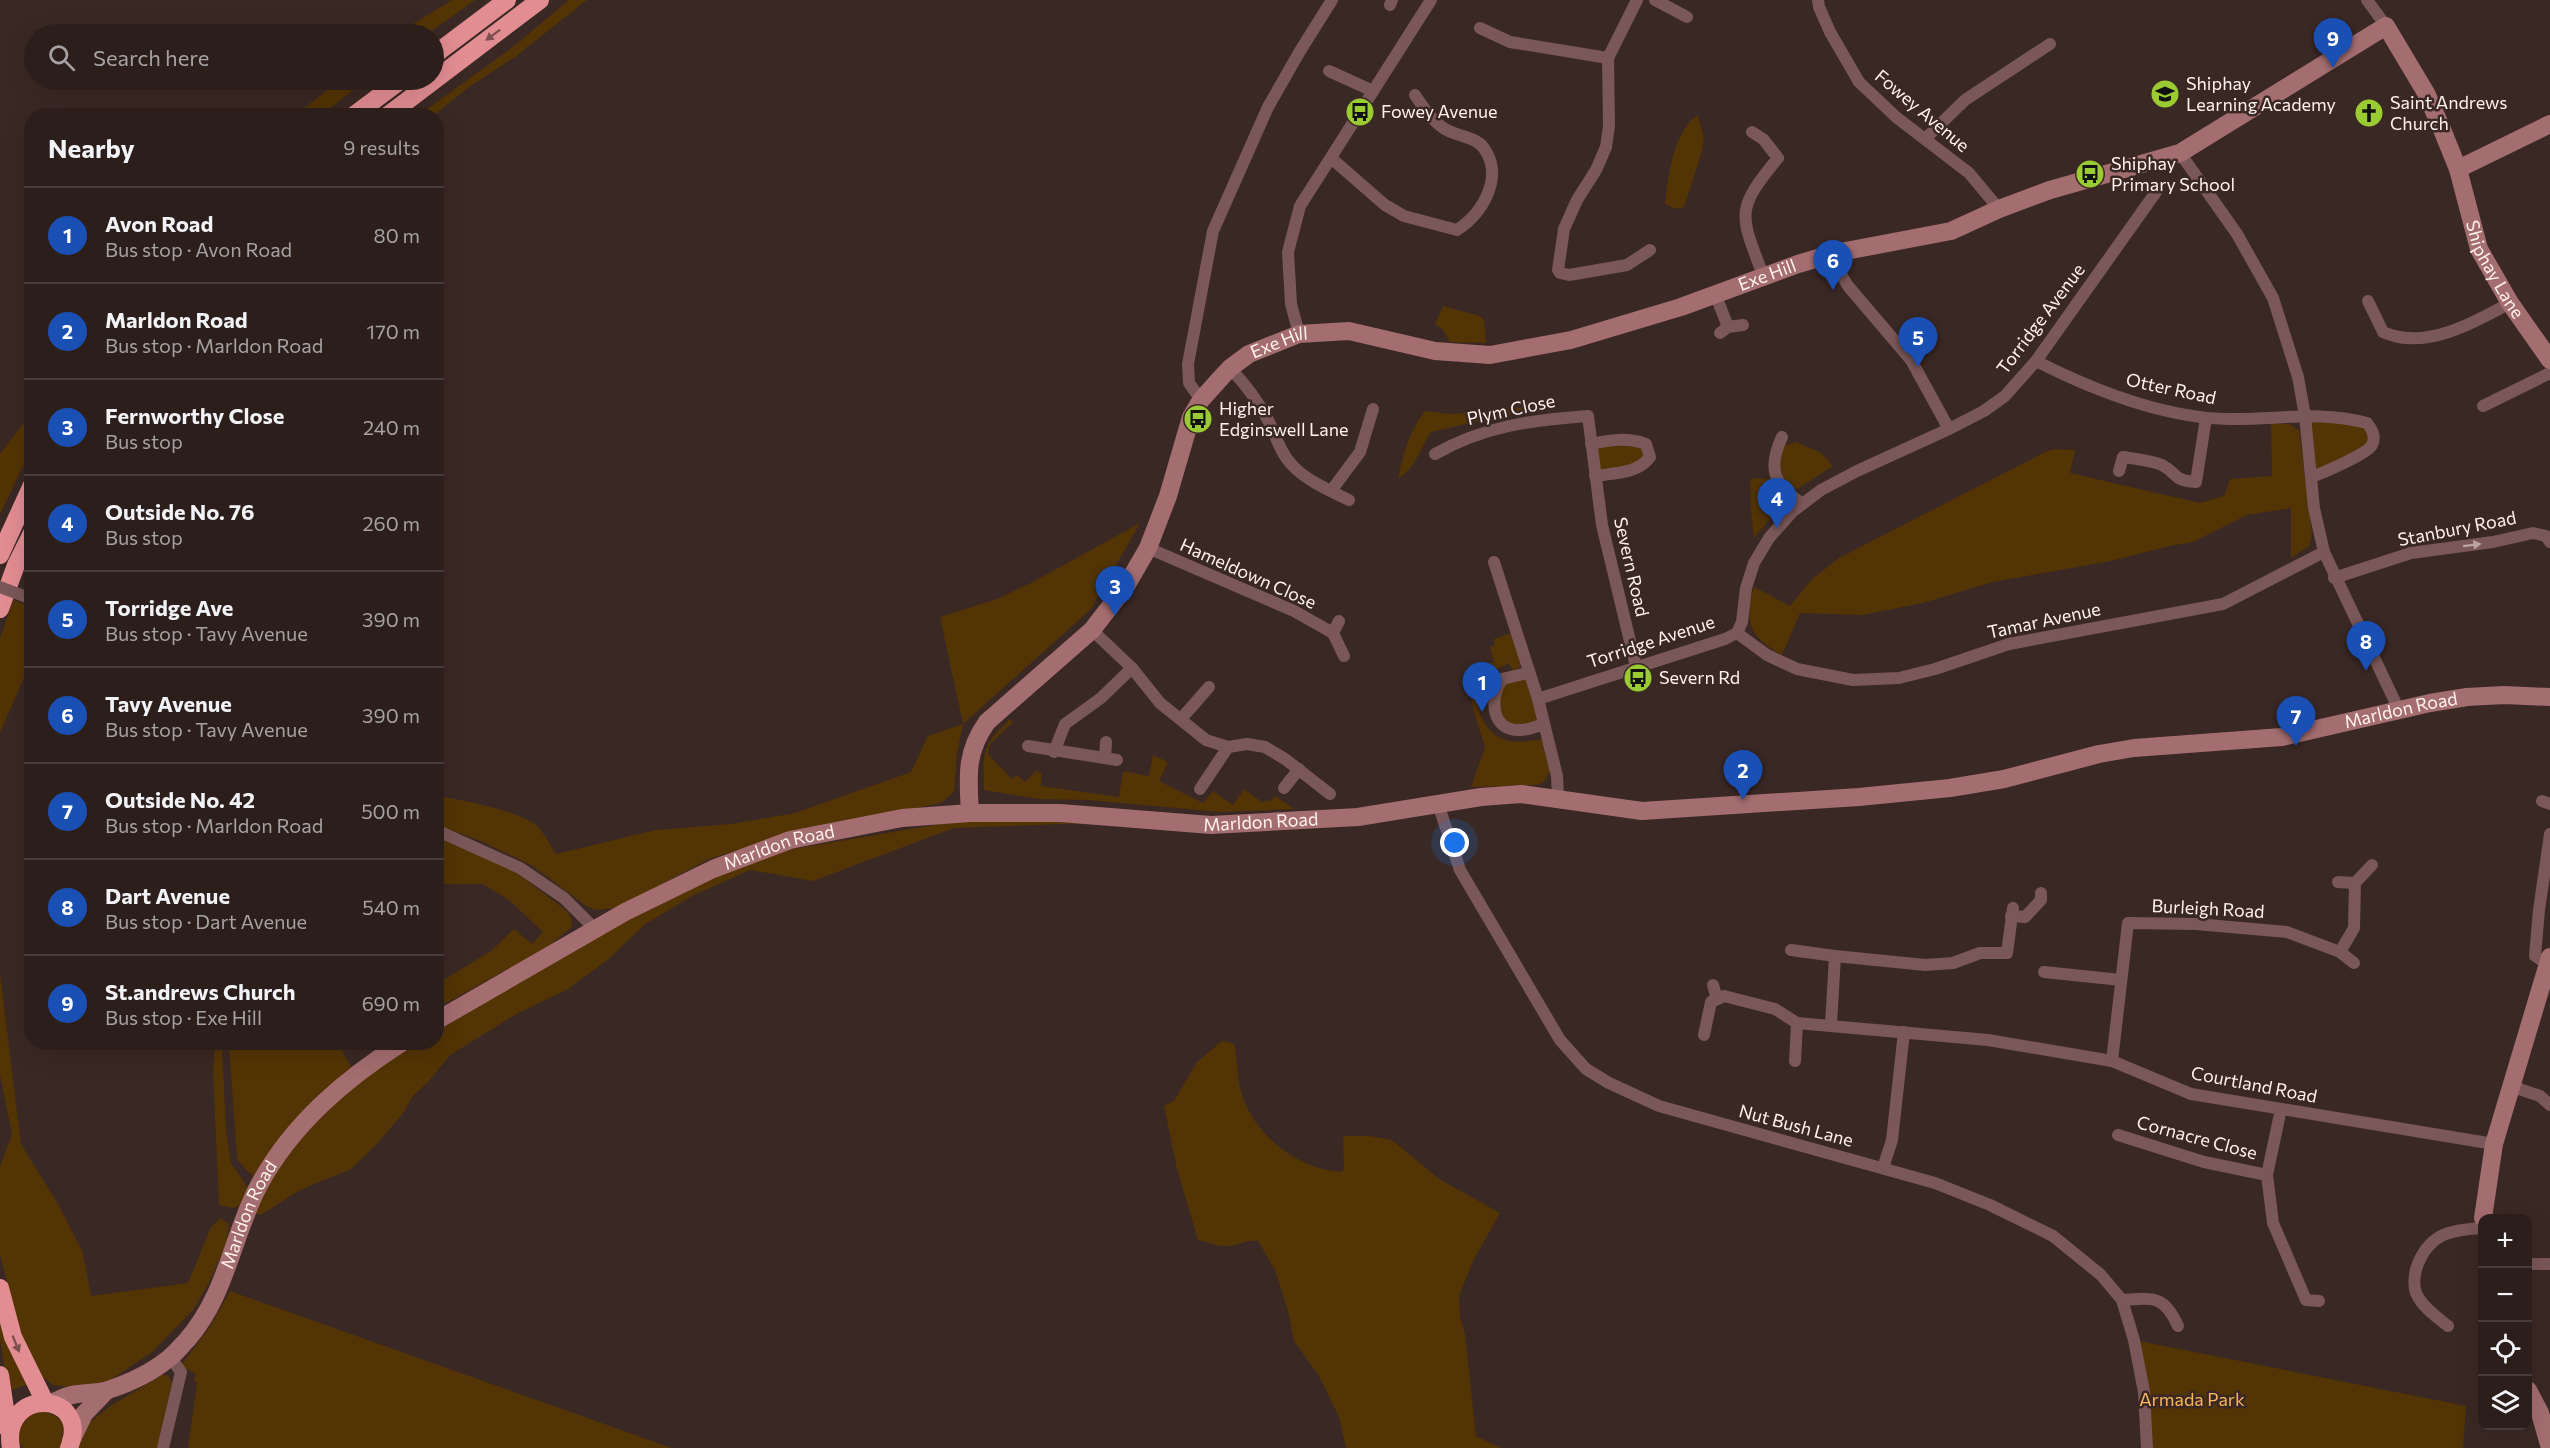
<!DOCTYPE html>
<html lang="en">
<head>
<meta charset="utf-8">
<style>
	body { margin:0; font-family:Commissioner,sans-serif; background:#342724; color:#f1f3f6 }
	.controls { position:absolute; right:18px; bottom:18px; display:grid; overflow:hidden; border-radius:12px; box-shadow:0 6px 24px #0002 }
	.controls button { width:54px; height:54px; display:grid; place-items:center; padding:0; border:0; border-bottom:2px solid #483c3a; background:#2c1e1b; color:#f1f3f6; font:30px sans-serif }
	.you { position:absolute; left:1455px; top:843px; width:21px; height:21px; margin:-15px; border:4px solid #fff; border-radius:50%; background:#1a73e8; box-shadow:0 0 0 9px #1a73e833 }
	.badge { display:grid; place-items:center; width:39px; height:39px; border-radius:50%; background:#1a73e8; color:#fff; font-size:20px; font-weight:700 }
	.pin { position:absolute; translate:-50% -50px; filter:drop-shadow(0 2px 3px #0008) }
	.pin::after { content:''; position:absolute; top:32px; width:21px; height:18px; background:inherit; clip-path:polygon(0 0,100% 0,50% 100%) }
	.list { margin:0; padding:0; list-style:none }
	h2 { display:flex; justify-content:space-between; align-items:center; height:78px; margin:0; padding:0 24px; font-size:26px }
	h2 small { font-size:20px; font-weight:400; color:#a6a2a3 }
	.list li { display:grid; grid-template-columns:39px 1fr auto; gap:18px; align-items:center; box-sizing:border-box; height:96px; padding:0 24px; border-top:2px solid #483c3a }
	.list b { display:block; font-size:22px; white-space:nowrap }
	.list p { margin:0; font-size:20px; white-space:nowrap; color:#a6a2a3 }
	.list em { font-size:20px; font-style:normal; color:#a6a2a3 }
	.icon { flex:none; width:33px; height:33px; fill:none; stroke:currentColor; stroke-width:2; stroke-linecap:round; stroke-linejoin:round }
	.map { position:relative; flex:none; width:2550px; height:1448px; overflow:hidden }
	.search { position:absolute; background:#2c1e1b; box-shadow:0 6px 24px #0002; left:24px; top:24px; width:420px; height:66px; display:flex; align-items:center; gap:15px; box-sizing:border-box; padding:0 21px; border-radius:33px; color:#a6a2a3; font-size:22px }
	.panel { position:absolute; background:#2c1e1b; box-shadow:0 6px 24px #0002; left:24px; top:108px; width:420px; height:942px; border-radius:24px }
	.map>svg:first-child { display:block }
	.green { fill:#533404 }
	.lines { fill:none; stroke-linecap:round; stroke-linejoin:round }
	.street { stroke:#7a5758; stroke-width:12 }
	.secondary { stroke:#a46d70; stroke-width:18 }
	.highway { stroke:#e28d92; stroke-width:18 }
	.street-bridge { stroke:#7a5758; stroke-width:12 }
	.oneway { fill:#7d5050 }
	.oneway2 { fill:#bca4a4 }
	.labels { text-anchor:middle; stroke-width:5; stroke-linejoin:round; paint-order:stroke }
	.poi-label { font-size:18px; fill:#fef2ef; stroke:#3a2824; text-anchor:start }
	.street-label { font-size:18px; fill:#fef2ef; stroke:#3a2824 }
	.park-label { font-size:18px; fill:#fbb55b; stroke:#3a2824 }
</style>
</head>
<body>
<div class="map">
<svg width="2550" height="1448" viewBox="0 0 2550 1448">
	<rect width="100%" height="100%" fill="#3a2824"/>
	<g class="green">
		<path d="M452,0H475L427,34H397Z"/>
		<path d="M569,0H587L515,57L469,87L434,115H419L514,46Z"/>
		<path d="M330,80H367L321,115H295L325,92Z"/>
		<path d="M1697,115L1704,137L1702,151L1684,207L1677,209L1665,204C1669,173 1672,136 1697,115Z"/>
		<path d="M1443,306L1480,316L1484,320L1486,343L1450,342L1443,330L1435,324Z"/>
		<path d="M1530,407L1556,408L1497,417L1431,432C1420,448 1415,470 1398,478C1404,453 1409,431 1425,411L1451,414Z"/>
		<path d="M31,413V450L0,514V454Z"/>
		<path d="M2305,416L2367,423L2374,439L2311,477Z"/>
		<path d="M2271,423L2289,424L2299,430L2312,534L2309,546L2291,558V508L2247,515L2193,542L2170,546L2111,561L1993,582L1923,603L1863,615L1800,613L1782,655C1750,637 1743,622 1754,587L1790,606L1812,579L1839,558L2045,452L2054,449L2075,450L2070,473L2200,503L2224,496L2230,479L2272,476Z"/>
		<path d="M1796,442L1821,453L1833,466L1794,491C1781,477 1776,465 1783,446Z"/>
		<path d="M1591,444H1646L1644,465L1595,476Z"/>
		<path d="M1755,478L1770,479L1785,501L1754,538L1751,510L1750,480Z"/>
		<path d="M1140,523L1091,609L963,724L957,754L954,792L941,803L791,833L709,859L616,908L596,910L586,906L533,866L481,841L437,825V795C462,801 520,810 538,827C545,834 550,845 556,854L656,830L731,824L795,813L911,772L928,736L963,724L940,617L997,599L1031,583Z"/>
		<path d="M13,600L31,607V661L0,733V639Z"/>
		<path d="M1512,633L1521,662L1520,667L1513,671L1509,663C1500,668 1488,672 1482,681C1470,701 1483,733 1505,740C1517,743 1529,741 1542,739L1550,771L1543,783L1536,785L1471,787L1485,747L1473,709L1471,691L1479,673L1486,665L1494,662L1490,647L1495,645L1494,639Z"/>
		<path d="M1528,673L1544,724L1503,725L1496,688Z"/>
		<path d="M1010,719L1013,722L990,744L988,754L1012,779L1017,775L1025,782L1036,771L1042,774L1041,786L1119,797L1123,771L1149,776L1153,755L1168,762L1159,781L1203,803L1213,791L1233,805L1244,789L1263,803L1266,800L1270,802L1275,796L1294,809L1219,812L1089,800L1038,799L984,790C983,752 981,746 1010,719Z"/>
		<path d="M1063,817L1092,823L954,828L813,881L750,870L692,896L644,925L610,958L568,989L518,1013L450,1055L429,1081L412,1097L404,1112L377,1144L351,1169L300,1190L261,1215L252,1212L277,1168L327,1106L382,1065L418,1043L436,1042L437,1031L665,897L781,851L958,821Z"/>
		<path d="M436,834L517,873L567,911L572,920L571,928L546,948L437,1008V984L491,951L514,929L532,944L543,932L509,900L483,884H437Z"/>
		<path d="M0,974L21,1144L58,1204L83,1253L91,1296L188,1283L211,1227L221,1218L229,1224L227,1241L209,1283L193,1310L152,1352L106,1383L76,1388L53,1385L43,1377L21,1336L0,1255V1167L12,1134L0,1075Z"/>
		<path d="M1222,1041L1231,1043L1235,1046C1237,1060 1237,1075 1240,1088C1251,1133 1296,1169 1341,1172L1344,1169L1343,1136H1370L1392,1140L1439,1179L1500,1213L1474,1259L1459,1296L1460,1317L1465,1334L1476,1436L1501,1448H1346L1339,1417L1319,1376L1294,1341L1288,1311L1275,1270L1258,1241C1246,1239 1236,1247 1223,1246C1215,1246 1207,1241 1198,1240L1177,1169L1164,1106L1174,1101L1197,1062Z"/>
		<path d="M258,1042L338,1043L352,1069L256,1177L246,1170L237,1159L229,1046Z"/>
		<path d="M215,1043H222L226,1131L231,1163L248,1188L239,1206L234,1208L219,1205L213,1072Z"/>
		<path d="M230,1291L672,1448H188L197,1383L194,1380L196,1374L185,1368L182,1364L209,1328Z"/>
		<path d="M0,1312L18,1368L27,1385L8,1391L0,1338Z"/>
		<path d="M2134,1340L2466,1406L2463,1448H2147Z"/>
		<path d="M162,1375H168L172,1383L157,1448H78L85,1426L109,1407Z"/>
		<path d="M38,1410C66,1417 65,1422 61,1448H23C17,1440 19,1433 21,1423Z"/>
	</g>
	<g class="lines">
		<g class="street">
			<path d="M1637,0L1608,58L1609,126L1606,147L1596,170L1577,200L1564,229L1558,270L1560,273L1569,275L1627,265L1650,250"/>
			<path d="M1655,0L1687,17"/>
			<path d="M1818,0L1819,7L1830,32L1859,82L1896,117L1969,173L1999,209"/>
			<path d="M2367,0L2386,26"/>
			<path d="M1390,5L1392,0"/>
			<path d="M1480,28L1510,42L1608,58"/>
			<path d="M1329,71L1373,91"/>
			<path d="M1752,132L1763,139L1778,158C1733,212 1741,215 1764,278"/>
			<path d="M1925,139L1965,100L2050,44"/>
			<path d="M2180,153L2237,234L2273,298L2298,377L2305,416L2314,508L2324,552L2399,710"/>
			<path d="M1331,158L1385,205L1404,216L1457,230C1483,213 1505,176 1483,147C1475,136 1453,136 1442,127C1431,119 1423,107 1415,95"/>
			<path d="M1835,253L1842,276L1848,286L1911,360L1949,429"/>
			<path d="M1716,296L1728,327"/>
			<path d="M2368,301L2383,332C2424,351 2474,323 2510,303"/>
			<path d="M1720,333L1728,327L1743,325"/>
			<path d="M1299,334L1291,304L1288,252L1300,206L1431,0"/>
			<path d="M2036,361C2095,391 2163,418 2229,419C2277,420 2319,410 2367,423C2372,429 2376,437 2372,445C2367,454 2323,473 2311,477"/>
			<path d="M1230,368C1246,385 1261,405 1271,426C1277,440 1282,455 1293,466C1307,481 1331,491 1349,500"/>
			<path d="M1201,400L1189,383L1188,364L1213,231L1268,107L1300,51L1332,0"/>
			<path d="M2483,406L2550,373"/>
			<path d="M1782,437C1767,469 1774,484 1801,503"/>
			<path d="M1591,444C1609,440 1628,437 1646,444L1650,457C1637,474 1615,473 1595,476"/>
			<path d="M1435,454C1484,426 1532,420 1588,416L1602,525L1636,666"/>
			<path d="M2119,471L2123,457C2135,459 2150,460 2162,465C2179,474 2171,480 2196,482L2206,418"/>
			<path d="M1331,491L1360,452L1373,409"/>
			<path d="M1148,548L1294,611L1333,633L1339,621"/>
			<path d="M1494,562L1538,699L1557,776L1558,798"/>
			<path d="M2334,578L2411,553L2493,542L2533,533L2546,536L2550,542"/>
			<path d="M1092,630L1132,668L1160,703L1206,740L1228,747L1247,744L1265,747L1285,759L1330,794"/>
			<path d="M1333,633L1344,656"/>
			<path d="M1737,633L1767,655L1797,669L1853,680L1899,678L1935,669L2009,644L2223,604L2324,552"/>
			<path d="M1528,673L1502,679C1489,698 1491,732 1521,730C1529,730 1537,726 1544,724"/>
			<path d="M1538,699L1725,639L1737,633L1742,622L1746,588L1754,563L1769,538L1792,512L1821,490L1857,471L1949,429L1984,411L2005,396L2036,361L2156,192"/>
			<path d="M1181,719L1209,687"/>
			<path d="M1028,746L1117,760"/>
			<path d="M1054,752L1065,724L1101,698L1132,668"/>
			<path d="M1105,758L1106,742"/>
			<path d="M1284,788L1299,769"/>
			<path d="M1200,789L1228,747"/>
			<path d="M2542,801L2550,804"/>
			<path d="M1438,804L1460,870L1560,1040L1586,1069L1609,1083L1659,1106L1935,1183L1990,1205L2053,1236L2101,1275L2122,1300L2134,1340L2144,1392L2147,1448"/>
			<path d="M436,830L520,868L564,898L596,930"/>
			<path d="M2338,882L2355,883L2372,865"/>
			<path d="M2011,916L2025,917L2041,900V893"/>
			<path d="M1791,950L1835,956L1925,965L1953,963L1980,953H2007L2013,908"/>
			<path d="M2340,952L2354,963"/>
			<path d="M2549,965L2535,956L2539,910L2550,834"/>
			<path d="M2044,972L2121,980"/>
			<path d="M1713,985L1717,999"/>
			<path d="M1831,1025L1835,956"/>
			<path d="M1704,1035L1711,1002L1724,996L1775,1009L1797,1023L1988,1040L2112,1061L2191,1094L2494,1144"/>
			<path d="M1795,1061L1797,1023"/>
			<path d="M2112,1061L2128,923L2196,924L2287,932L2340,952L2354,928L2355,883"/>
			<path d="M2510,1086L2540,1096L2550,1105"/>
			<path d="M2281,1109L2267,1175L2273,1223L2306,1300L2319,1301"/>
			<path d="M2118,1135L2204,1162L2267,1175"/>
			<path d="M1883,1168L1892,1140L1904,1032"/>
			<path d="M2528,1264H2550"/>
			<path d="M2122,1300C2154,1298 2164,1295 2178,1326"/>
			<path d="M2448,1326C2438,1318 2425,1309 2418,1297C2413,1289 2414,1278 2416,1269C2428,1234 2449,1230 2482,1228"/>
			<path d="M163,1448L181,1372L171,1358"/>
		</g>
		<g class="secondary">
			<path d="M2458,169L2550,124"/>
			<path id="s1" d="M970,813C968,777 965,753 987,722L1092,630L1126,586L1148,548L1168,496L1191,417L1201,400L1218,381L1230,368L1249,354L1299,334L1349,331L1435,351L1490,355L1533,347L1571,340L1681,307L1798,264L1835,253L1951,231L1999,209L2050,190L2180,153L2386,26L2426,93L2441,127L2458,169L2479,249L2510,303L2550,360"/>
			<path id="s2" d="M436,1021L625,912L713,869L790,840L902,818L970,813H1060L1211,825L1358,817L1481,797L1521,794L1642,811L1859,797L1950,788L2004,779L2099,754L2134,748L2282,737L2430,703L2467,697L2504,695L2550,697"/>
			<path d="M2483,1218L2494,1144L2550,957"/>
			<path d="M2528,1390L2540,1413L2550,1448"/>
			<path id="s3" d="M51,1403C57,1401 65,1396 72,1395C83,1392 96,1394 108,1390C129,1383 151,1373 168,1359C175,1354 181,1346 187,1340C227,1294 232,1236 259,1185C292,1124 345,1079 403,1042"/>
			<path d="M71,1441L84,1414L106,1391"/>
		</g>
		<g class="highway">
			<path d="M434,55L507,0"/>
			<path d="M353,116L401,80"/>
			<path d="M387,116L540,0"/>
			<path d="M0,555L32,485"/>
			<path d="M0,609L16,565L32,533"/>
			<path d="M0,1288L13,1337L45,1402"/>
			<path d="M0,1375L8,1429"/>
			<path d="M11,1448C0,1386 92,1390 69,1448"/>
		</g>
		<path class="street-bridge" d="M0,587L32,599"/>
	</g>
	<defs><path id="oneway-solid" d="M-6-.8H1V-3.2L6.5 0L1 3.2V.8H-6Z" transform="scale(1.5)"/></defs>
	<g class="oneway">
		<use href="#oneway-solid" transform="translate(493 35) rotate(143)"/>
		<use href="#oneway-solid" transform="translate(16 1344) rotate(68)"/>
	</g>
	<use class="oneway2" href="#oneway-solid" transform="translate(2472 545) rotate(-7)"/>
	<defs>
		<g id="school-disc" transform="scale(1.5)"><circle r="9.5" fill="#9bcb33" stroke="#3a2824"/><path d="M0-5L7-2L0 1L-7-2ZM-4 1L0 2.5L4 1V4Q0 6-4 4Z" fill="#111"/></g>
		<g id="bus-disc" transform="scale(1.5)"><circle r="9.5" fill="#9bcb33" stroke="#3a2824"/><path d="M-5-6H5V4H4V6H2V4H-2V6H-4V4H-5ZM-3.5-4V0h7V-4ZM-3.5 1.2v1.5H-2V1.2ZM2 1.2v1.5H3.5V1.2Z" fill="#111"/></g>
		<g id="church-disc" transform="scale(1.5)"><circle r="9.5" fill="#9bcb33" stroke="#3a2824"/><path d="M-1.2-6h2.4v3.5h3.3v2.4h-3.3V6h-2.4V-.1h-3.3v-2.4h3.3Z" fill="#111"/></g>
	</defs>
	<g fill-rule="evenodd">
		<use href="#school-disc" x="2165" y="94"/>
		<use href="#bus-disc" x="1360" y="112"/>
		<use href="#church-disc" x="2369" y="113"/>
		<use href="#bus-disc" x="2090" y="174"/>
		<use href="#bus-disc" x="1198" y="419"/>
		<use href="#bus-disc" x="1638" y="678"/>
	</g>
	<g class="labels">
		<g class="poi-label">
			<text x="2186" y="90">Shiphay<tspan x="2186" dy="21">Learning Academy</tspan></text>
			<text x="2390" y="109">Saint Andrews<tspan x="2390" dy="21">Church</tspan></text>
			<text x="1381" y="118">Fowey Avenue</text>
			<text x="2111" y="170">Shiphay<tspan x="2111" dy="21">Primary School</tspan></text>
			<text x="1219" y="415">Higher<tspan x="1219" dy="21">Edginswell Lane</tspan></text>
			<text x="1659" y="684">Severn Rd</text>
		</g>
		<g class="street-label">
			<text transform="translate(1922 111) rotate(40)" y="6">Fowey Avenue</text>
			<text dy="6" stroke="none"><textPath href="#s1" startOffset="2037">Shiphay Lane</textPath></text>
			<text dy="6" stroke="none"><textPath href="#s1" startOffset="1095">Exe Hill</textPath></text>
			<text transform="translate(2041 319) rotate(-53)" y="6">Torridge Avenue</text>
			<text dy="6" stroke="none"><textPath href="#s1" startOffset="591">Exe Hill</textPath></text>
			<text transform="translate(2171 389) rotate(12)" y="6">Otter Road</text>
			<text transform="translate(1511 410) rotate(-12)" y="6">Plym Close</text>
			<text transform="translate(2457 529) rotate(-11)" y="6">Stanbury Road</text>
			<text transform="translate(1631 567) rotate(77)" y="6">Severn Road</text>
			<text transform="translate(1248 574) rotate(24)" y="6">Hameldown Close</text>
			<text transform="translate(2044 621) rotate(-12)" y="6">Tamar Avenue</text>
			<text transform="translate(1651 642) rotate(-18)" y="6">Torridge Avenue</text>
			<text dy="6" stroke="none"><textPath href="#s2" startOffset="2024">Marldon Road</textPath></text>
			<text dy="6" stroke="none"><textPath href="#s2" startOffset="872">Marldon Road</textPath></text>
			<text dy="6" stroke="none"><textPath href="#s2" startOffset="386">Marldon Road</textPath></text>
			<text transform="translate(2208 909) rotate(3)" y="6">Burleigh Road</text>
			<text transform="translate(2254 1085) rotate(11)" y="6">Courtland Road</text>
			<text transform="translate(1796 1126) rotate(15)" y="6">Nut Bush Lane</text>
			<text transform="translate(2197 1138) rotate(15)" y="6">Cornacre Close</text>
			<text dy="6" stroke="none"><textPath href="#s3" startOffset="294">Marldon Road</textPath></text>
		</g>
		<g class="park-label">
			<text x="2192" y="1406">Armada Park</text>
		</g>
	</g>
</svg>
<div class="controls">
<button>+</button>
<button>−</button>
<button><svg class="icon" aria-label="locate" viewBox="0 0 24 24"><circle cx="12" cy="12" r="6"/><path d="M12 2v4M12 18v4M2 12h4M18 12h4"/></svg></button>
<button><svg class="icon" aria-label="layers" viewBox="0 0 24 24"><path d="M12 4l9 5-9 5-9-5zM3 14l9 5 9-5"/></svg></button>
</div>
<div class="you"></div>
<div class="pin badge" style="left:1482px;top:712px;background:#1a4fb4">1</div>
<div class="pin badge" style="left:1743px;top:800px;background:#1a4fb4">2</div>
<div class="pin badge" style="left:1115px;top:616px;background:#1a4fb4">3</div>
<div class="pin badge" style="left:1777px;top:528px;background:#1a4fb4">4</div>
<div class="pin badge" style="left:1918px;top:367px;background:#1a4fb4">5</div>
<div class="pin badge" style="left:1833px;top:290px;background:#1a4fb4">6</div>
<div class="pin badge" style="left:2296px;top:746px;background:#1a4fb4">7</div>
<div class="pin badge" style="left:2366px;top:671px;background:#1a4fb4">8</div>
<div class="pin badge" style="left:2333px;top:68px;background:#1a4fb4">9</div>
<div class="search"><svg class="icon" aria-label="search" viewBox="0 0 24 24"><circle cx="10" cy="10" r="6"/><path d="M15 15l6 6"/></svg>Search here</div>
<section class="panel">
<h2>Nearby<small>9 results</small></h2>
<ul class="list">
<li><span class="badge" style="background:#1a4fb4">1</span><div><b>Avon Road</b><p>Bus stop · Avon Road</p></div><em>80 m</em></li>
<li><span class="badge" style="background:#1a4fb4">2</span><div><b>Marldon Road</b><p>Bus stop · Marldon Road</p></div><em>170 m</em></li>
<li><span class="badge" style="background:#1a4fb4">3</span><div><b>Fernworthy Close</b><p>Bus stop</p></div><em>240 m</em></li>
<li><span class="badge" style="background:#1a4fb4">4</span><div><b>Outside No. 76</b><p>Bus stop</p></div><em>260 m</em></li>
<li><span class="badge" style="background:#1a4fb4">5</span><div><b>Torridge Ave</b><p>Bus stop · Tavy Avenue</p></div><em>390 m</em></li>
<li><span class="badge" style="background:#1a4fb4">6</span><div><b>Tavy Avenue</b><p>Bus stop · Tavy Avenue</p></div><em>390 m</em></li>
<li><span class="badge" style="background:#1a4fb4">7</span><div><b>Outside No. 42</b><p>Bus stop · Marldon Road</p></div><em>500 m</em></li>
<li><span class="badge" style="background:#1a4fb4">8</span><div><b>Dart Avenue</b><p>Bus stop · Dart Avenue</p></div><em>540 m</em></li>
<li><span class="badge" style="background:#1a4fb4">9</span><div><b>St.andrews Church</b><p>Bus stop · Exe Hill</p></div><em>690 m</em></li>
</ul>
</section>
</div>
</body>
</html>
